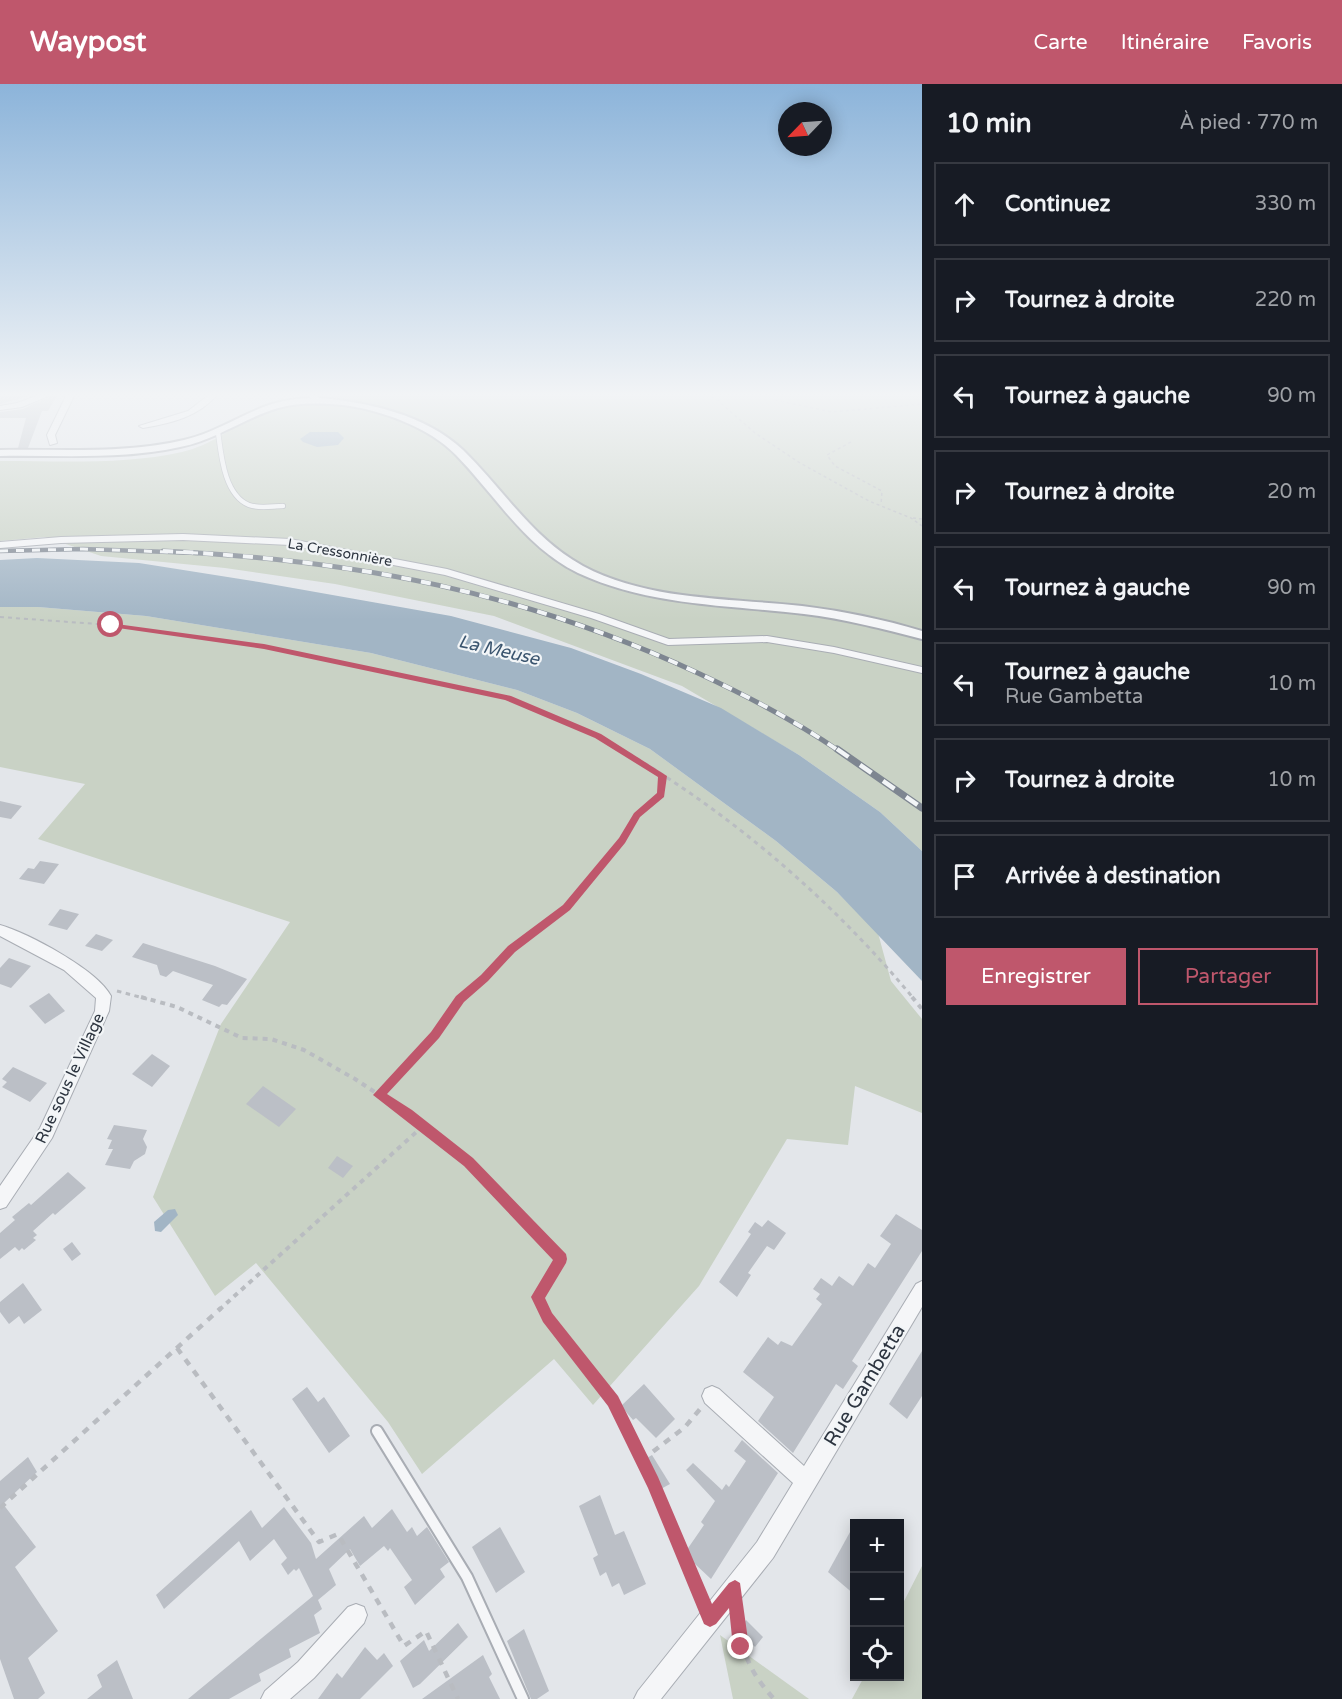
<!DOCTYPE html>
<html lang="fr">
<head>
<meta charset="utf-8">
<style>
	body { margin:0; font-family:"Varela Round",sans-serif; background:#20242c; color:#f1f3f6 }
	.controls { position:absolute; right:18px; bottom:18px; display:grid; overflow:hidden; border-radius:0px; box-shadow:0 3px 15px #0003 }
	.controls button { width:54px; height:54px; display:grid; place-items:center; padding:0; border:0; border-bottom:2px solid #363941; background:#171b24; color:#f1f3f6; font:30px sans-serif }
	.compass { position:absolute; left:778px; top:18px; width:54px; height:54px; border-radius:50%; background:#171b24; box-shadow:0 3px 15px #0003; rotate:245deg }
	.stop { position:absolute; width:18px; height:18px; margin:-14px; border:4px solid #bf576c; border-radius:50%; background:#fff }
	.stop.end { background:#bf576c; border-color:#fff; box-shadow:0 2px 6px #0008 }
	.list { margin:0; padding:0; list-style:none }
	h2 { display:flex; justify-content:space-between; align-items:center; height:78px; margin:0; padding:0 24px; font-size:26px }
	h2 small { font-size:20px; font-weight:400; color:#9ea1a6 }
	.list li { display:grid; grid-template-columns:39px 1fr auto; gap:18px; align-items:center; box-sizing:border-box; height:84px; margin:0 12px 12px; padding:0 12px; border:2px solid #363941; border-radius:0px }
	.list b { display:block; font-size:22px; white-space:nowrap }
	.list p { margin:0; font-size:20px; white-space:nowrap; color:#9ea1a6 }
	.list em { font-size:20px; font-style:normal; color:#9ea1a6 }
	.actions { display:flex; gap:12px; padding:18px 24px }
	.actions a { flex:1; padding:14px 0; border:2px solid #bf576c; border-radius:0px; text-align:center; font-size:21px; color:#bf576c }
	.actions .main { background:#bf576c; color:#fff }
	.icon { flex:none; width:33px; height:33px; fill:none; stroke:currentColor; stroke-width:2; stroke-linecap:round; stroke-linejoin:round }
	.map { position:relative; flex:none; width:922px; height:1615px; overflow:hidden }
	header { display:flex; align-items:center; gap:36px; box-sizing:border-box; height:84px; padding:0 30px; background:#bf576c; color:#fff }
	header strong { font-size:28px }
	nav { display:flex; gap:33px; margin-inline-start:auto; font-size:21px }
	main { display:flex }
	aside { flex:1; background:#171b24 }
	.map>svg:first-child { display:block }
	.green { fill:#c9d2c5 }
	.water { fill:#a2b5c5 }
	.building { fill:#bbbfc6 }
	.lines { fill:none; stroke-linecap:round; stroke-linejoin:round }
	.service-far1-casing { stroke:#a9adb4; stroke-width:6 }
	.service-casing { stroke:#a9adb4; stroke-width:14 }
	.minor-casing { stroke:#a9adb4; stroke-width:2 }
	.tertiary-casing { stroke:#a9adb4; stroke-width:4 }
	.path-far4 { stroke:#b9bcc1; stroke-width:1.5; stroke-dasharray:3 3; stroke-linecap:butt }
	.path-far3 { stroke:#b9bcc1; stroke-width:2; stroke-dasharray:4 4; stroke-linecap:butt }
	.path-far2 { stroke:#b9bcc1; stroke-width:3; stroke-dasharray:4.5 4.5; stroke-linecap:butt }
	.path-far1 { stroke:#b9bcc1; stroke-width:4; stroke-dasharray:5 5; stroke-linecap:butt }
	.path { stroke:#b9bcc1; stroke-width:4.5; stroke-dasharray:7 7; stroke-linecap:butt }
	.service-far1 { stroke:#f5f6f8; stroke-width:4.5 }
	.service { stroke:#f5f6f8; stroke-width:10 }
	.minor { fill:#f5f6f8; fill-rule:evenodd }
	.tertiary { fill:#f5f6f8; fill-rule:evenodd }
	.rail-far2-casing { stroke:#7e8691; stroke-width:4.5 }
	.rail-far1-casing { stroke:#7e8691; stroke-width:5 }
	.rail-casing { stroke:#7e8691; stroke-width:7 }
	.rail-far2 { stroke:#f2f5f7; stroke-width:3; stroke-dasharray:8; stroke-linecap:butt }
	.rail-far1 { stroke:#f2f5f7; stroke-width:4; stroke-dasharray:10; stroke-linecap:butt }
	.rail { stroke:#f2f5f7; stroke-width:4.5; stroke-dasharray:14; stroke-linecap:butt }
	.route { fill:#bf576c }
	.labels { text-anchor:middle; stroke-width:4.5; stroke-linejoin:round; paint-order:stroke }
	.far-street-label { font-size:14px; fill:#2d3540; stroke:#f2f5f7 }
	.street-label { font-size:16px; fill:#2d3540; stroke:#f2f5f7 }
	.water-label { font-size:18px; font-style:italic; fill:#3b556f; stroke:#f2f5f7 }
	.near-street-label { font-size:20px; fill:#2d3540; stroke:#f2f5f7 }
</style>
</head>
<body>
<header>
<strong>Waypost</strong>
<nav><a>Carte</a><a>Itinéraire</a><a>Favoris</a></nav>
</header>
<main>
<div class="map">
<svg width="922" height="1615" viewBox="0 0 922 1615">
	<rect width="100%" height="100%" fill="#e3e6ea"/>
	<g class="green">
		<path d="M328,310H922V767L880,728L799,671L682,602L494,532L335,500L225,484L101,472L45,453L0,457V377C60,377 124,381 182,368C212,361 230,344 256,333C282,321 309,318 336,316Z"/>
		<path d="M0,523H38L146,532L371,569L517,606L577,629L650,665L776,757L837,808L878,849L891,897L922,935V1029L855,1002L848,1061L787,1055L699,1202L593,1321L554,1275L422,1390L388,1338L256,1179L215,1212L153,1113L221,940L290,838L38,755L85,700L0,683Z"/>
		<path d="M922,1482V1615H852L864,1593L900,1592V1525Z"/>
		<path d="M720,1551L809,1615H733Z"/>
	</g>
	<g class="water">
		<path d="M310,348H338L344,354L338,361L317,363L303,358L300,355Z"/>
		<path d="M37,474L139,479L259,498L451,532L571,564L641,590L721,624L799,671L880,728L922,767V897L837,808L776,757L650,665L577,629L517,606L371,569L146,532L38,523H0V476Z"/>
		<path d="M175,1125L178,1131L161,1148L155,1147L154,1138L168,1126Z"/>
	</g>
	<g class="building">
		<path d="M0,310H35L0,320Z"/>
		<path d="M55,310H58L48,327H42L28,364H18L26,334H0V328L23,325Z"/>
		<path d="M0,717L22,722L11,735L0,733Z"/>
		<path d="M40,777L59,780L44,800L19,795L28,784L34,785Z"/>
		<path d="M60,825L79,830L67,846L48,841Z"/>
		<path d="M96,850L113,856L102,867L85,862Z"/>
		<path d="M143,859L215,882L247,895L227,921L222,920L219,923L202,916L213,901L173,887L166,893L160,891L157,881L132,873Z"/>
		<path d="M9,874L31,882L11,904L0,900V884Z"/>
		<path d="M49,909L65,927L45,940L29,922Z"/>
		<path d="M152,970L170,982L152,1003L132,990Z"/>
		<path d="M13,983L47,999L30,1018L2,1003L7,998L2,995Z"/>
		<path d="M263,1002L296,1025L279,1043L246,1020Z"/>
		<path d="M114,1041L147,1046L143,1055L147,1063L145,1070L134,1077L130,1085L105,1081L113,1065H108L112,1056L107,1055Z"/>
		<path d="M337,1072L353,1082L343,1094L328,1084Z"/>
		<path d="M68,1088L86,1104L55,1131L53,1129L33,1147L37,1151L33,1154L36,1156L24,1166L22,1164L19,1167L15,1163L0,1175V1149L15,1136L12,1133L29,1119L31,1121Z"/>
		<path d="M896,1130L922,1146V1167L852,1277L858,1282L843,1305L836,1300L793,1369L758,1337L774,1313L743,1288L768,1253L778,1261L781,1257L792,1262L822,1220L816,1215L820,1210L813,1205L821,1194L832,1202L839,1192L853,1202L868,1179L875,1184L891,1160L880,1152Z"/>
		<path d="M768,1136L786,1149L774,1166L767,1162L748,1189L751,1191L737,1213L719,1198L751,1150L748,1148L755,1138L762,1143Z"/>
		<path d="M72,1158L81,1170L72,1177L63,1165Z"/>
		<path d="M23,1199L42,1226L24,1240L19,1232L9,1240L0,1228V1218Z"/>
		<path d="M922,1267V1312L907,1335L889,1320Z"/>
		<path d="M644,1300L675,1335L656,1354L636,1334L633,1336L621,1322Z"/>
		<path d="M307,1303L318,1318L324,1313L350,1352L329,1369L292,1315Z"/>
		<path d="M742,1356L778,1389L711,1495L695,1480L691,1487L684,1470L704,1441L701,1438L715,1417L686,1386L693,1379L722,1406L726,1400L729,1403L746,1377L734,1367Z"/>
		<path d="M652,1371L670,1400L659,1406L647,1374Z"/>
		<path d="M28,1373L37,1388L3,1420L36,1463L15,1483L58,1547L28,1574L45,1609L38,1615H14L0,1575V1397Z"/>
		<path d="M600,1411L615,1451L624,1447L646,1500L624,1511L619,1499L612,1503L606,1488L600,1492L593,1474L598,1471L579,1422Z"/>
		<path d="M284,1423L311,1459L316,1475L364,1432L372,1444L392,1425L407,1448L412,1443L417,1452L427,1443L449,1478L440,1485L445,1493L415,1521L404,1503L412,1496L390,1464L388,1467L384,1462L360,1482L350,1465L329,1485L336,1501L318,1516L322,1525L314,1531L320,1549L289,1565L291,1573L259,1590L261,1597L229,1615H188L313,1512L299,1484L296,1487L294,1485L288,1491L281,1480L287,1474L274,1455L250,1477L239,1457L164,1525L156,1511L251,1426L262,1444Z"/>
		<path d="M855,1439V1511L828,1488Z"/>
		<path d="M500,1443L525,1488L496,1509L472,1463Z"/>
		<path d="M746,1536L763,1553L755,1563L739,1546Z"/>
		<path d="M458,1539L468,1553L420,1600L413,1604L400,1577L424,1556L429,1567Z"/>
		<path d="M524,1545L549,1607L537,1615H531L507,1557Z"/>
		<path d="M365,1563L377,1576L384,1569L393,1582L360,1615H318L337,1589L342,1594Z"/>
		<path d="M483,1571L492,1590L489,1593L500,1615H422Z"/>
		<path d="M117,1576L133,1615H87L102,1603L97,1591Z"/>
	</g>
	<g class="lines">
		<g class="service-far1-casing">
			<path id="service-far1" d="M218,348C221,370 224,411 249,421C259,425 273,422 283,422"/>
		</g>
		<g class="service-casing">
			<path id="service" d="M377,1347L467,1493L523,1615"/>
		</g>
		<g class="minor-casing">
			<g id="minor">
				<path d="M42,310H53L22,323L0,326V322L17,319Z"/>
				<path d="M67,310H75L55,351L57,359L50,361L47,351Z"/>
				<path d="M210,310H218C198,333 172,339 143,344L139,342L188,327Z"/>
				<path d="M306,310H315L321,315L314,317Z"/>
				<path d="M183,450L290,455L447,485L599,530L669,555L767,552L834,563L922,583V589L834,569L767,558L668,561L591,534L445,491L290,461L183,456L61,459L0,464V458L61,453Z"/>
				<path d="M0,841C28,849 98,886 111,912L109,927L52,1054L6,1123L0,1125V1102L40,1044L95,927L96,914L64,886L0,852Z"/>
				<path d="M922,1197V1223L773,1474L661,1615H634L638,1607L757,1458L793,1399L705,1319L702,1312L705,1305L712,1302L719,1305L804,1382L916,1200Z"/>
				<path d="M356,1520L364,1523L367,1531L364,1539L314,1594L290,1615H261L265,1607L298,1578L348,1523Z"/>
			</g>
		</g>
		<g class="tertiary-casing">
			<path id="tertiary" d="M319,314C368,318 426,331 463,366C504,406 532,454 583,482C649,517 730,514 802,522C842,527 883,535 922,547V555C883,545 845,535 804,530C728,521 649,522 578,489C525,463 496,412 456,371C429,343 381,326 343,321C321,319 299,318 278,324C244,334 216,356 180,363C122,376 60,371 0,372V366C61,365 125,370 184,356C215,349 240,331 269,321C286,315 303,314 319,314Z"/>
		</g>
		<g class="path-far4">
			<path d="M706,310L716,315L755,349L800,379L869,417L911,434L922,442"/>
			<path d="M775,316L832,328L922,320"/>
			<path d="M851,358L827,371L835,382L882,407L881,421"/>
			<path d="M913,434L922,435"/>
		</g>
		<path class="path-far3" d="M0,533L111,541L264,563L508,614L598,652L623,667"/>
		<g class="path-far2">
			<path d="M621,665C732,730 832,816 914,915"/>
			<path d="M117,907L147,915"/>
			<path d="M460,915L485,894L511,865L567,823L622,757L637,731L661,710L663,693"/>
		</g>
		<g class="path-far1">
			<path d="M141,913L177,923L242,954L271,955L304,966L355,995L408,1030L468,1078L561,1175L538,1213L544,1226"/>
			<path d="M912,913L922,925"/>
			<path d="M379,1011L435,951L462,913"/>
			<path d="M219,1226L423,1042"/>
		</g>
		<g class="path">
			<path d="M543,1224L547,1233L613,1317L653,1398L703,1517"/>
			<path d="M177,1264L319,1458L338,1450L404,1562L426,1547L458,1615"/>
			<path d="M642,1376L685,1343L701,1324"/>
			<path d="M0,1424L221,1224"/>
			<path d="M738,1532C742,1569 749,1587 774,1615"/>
		</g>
		<use href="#service-far1" class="service-far1"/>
		<use href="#service" class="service"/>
		<use href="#minor" class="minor"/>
		<use href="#tertiary" class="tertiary"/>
		<g class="rail-far2-casing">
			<path id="rail-far2" d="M0,467L83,465L198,469"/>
		</g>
		<g class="rail-far1-casing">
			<path id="rail-far1" d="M163,467C356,476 524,508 700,590C747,612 796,637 839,667"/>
		</g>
		<g class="rail-casing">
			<path id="rail" d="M837,665L922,724"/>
		</g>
		<use href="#rail-far2" class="rail-far2"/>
		<use href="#rail-far1" class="rail-far1"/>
		<use href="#rail" class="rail"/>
	</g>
	<linearGradient id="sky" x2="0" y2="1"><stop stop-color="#8cb4da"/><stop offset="0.58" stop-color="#f2f4f6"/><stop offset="1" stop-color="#f2f4f6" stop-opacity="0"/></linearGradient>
	<rect width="922" height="536" fill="url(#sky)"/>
	<path class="route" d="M109,539L264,560L511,612L601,650L667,692L664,713L640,733L625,759L570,826L515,868L488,897L464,918L439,954L387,1010L412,1026L473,1074L566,1170L567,1175L566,1179L545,1214L552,1229L618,1312L658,1393L712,1520L729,1499L735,1496L740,1499L749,1563L747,1569L741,1571L735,1569L733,1563L729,1524L716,1540L710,1543L704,1540L648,1404L608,1322L543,1238L531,1213L553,1176L464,1082L373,1011L431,948L456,912L481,891L508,862L563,821L619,754L634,729L657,709L658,693L595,654L505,616L264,565L111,543Z"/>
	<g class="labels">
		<g class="far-street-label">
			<text transform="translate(340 468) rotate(10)" y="5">La Cressonnière</text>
		</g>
		<g class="street-label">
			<text transform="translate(69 994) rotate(-65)" y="6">Rue sous le Village</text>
		</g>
		<g class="water-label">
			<text transform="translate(499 566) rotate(13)" y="6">La Meuse</text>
		</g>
		<g class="near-street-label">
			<text transform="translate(864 1301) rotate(-59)" y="7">Rue Gambetta</text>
		</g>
	</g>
</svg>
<div class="controls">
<button>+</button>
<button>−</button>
<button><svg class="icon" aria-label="locate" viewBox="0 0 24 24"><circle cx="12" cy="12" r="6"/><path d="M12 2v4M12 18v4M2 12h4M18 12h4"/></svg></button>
</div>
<svg class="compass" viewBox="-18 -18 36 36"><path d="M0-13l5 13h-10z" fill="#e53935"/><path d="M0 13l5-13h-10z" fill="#9ea1a6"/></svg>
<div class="stop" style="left:111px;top:541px"></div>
<div class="stop end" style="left:741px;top:1563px"></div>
</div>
<aside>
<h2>10 min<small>À pied · 770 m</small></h2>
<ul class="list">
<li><svg class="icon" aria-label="ahead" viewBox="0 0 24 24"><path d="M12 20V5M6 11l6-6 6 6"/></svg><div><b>Continuez</b></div><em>330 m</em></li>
<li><svg class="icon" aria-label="right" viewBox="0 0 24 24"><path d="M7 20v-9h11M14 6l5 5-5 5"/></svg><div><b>Tournez à droite</b></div><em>220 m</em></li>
<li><svg class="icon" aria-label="left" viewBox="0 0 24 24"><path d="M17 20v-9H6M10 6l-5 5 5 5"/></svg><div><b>Tournez à gauche</b></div><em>90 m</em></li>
<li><svg class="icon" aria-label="right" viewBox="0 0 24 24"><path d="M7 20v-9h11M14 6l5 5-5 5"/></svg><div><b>Tournez à droite</b></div><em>20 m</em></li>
<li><svg class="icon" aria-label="left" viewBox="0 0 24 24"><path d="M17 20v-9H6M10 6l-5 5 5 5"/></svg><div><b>Tournez à gauche</b></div><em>90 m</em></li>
<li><svg class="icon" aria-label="left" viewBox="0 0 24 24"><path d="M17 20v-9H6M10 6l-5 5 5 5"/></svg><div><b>Tournez à gauche</b><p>Rue Gambetta</p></div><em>10 m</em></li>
<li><svg class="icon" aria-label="right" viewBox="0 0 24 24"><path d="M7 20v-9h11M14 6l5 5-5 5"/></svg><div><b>Tournez à droite</b></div><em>10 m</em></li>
<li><svg class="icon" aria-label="arrive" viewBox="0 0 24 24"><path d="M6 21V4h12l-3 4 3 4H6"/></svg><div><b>Arrivée à destination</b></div></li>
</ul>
<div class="actions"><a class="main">Enregistrer</a><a>Partager</a></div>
</aside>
</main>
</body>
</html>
